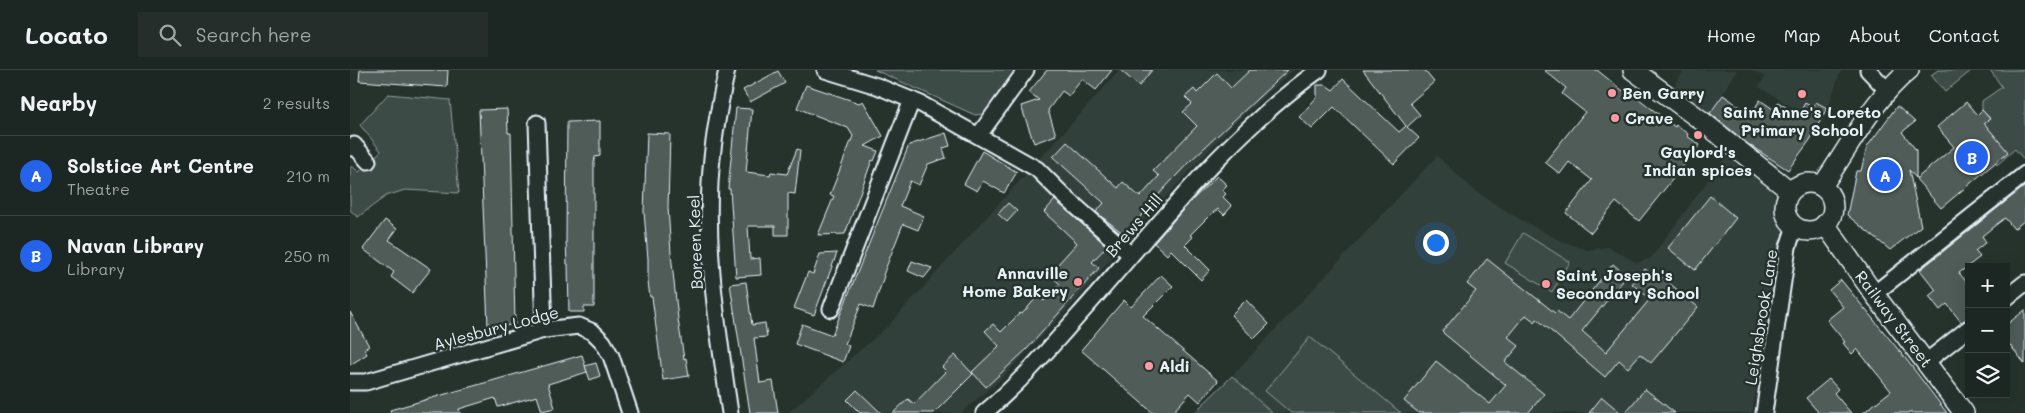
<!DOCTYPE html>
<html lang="en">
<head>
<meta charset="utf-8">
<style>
	body { margin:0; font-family:Mali,sans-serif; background:#252e2a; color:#f1f3f6 }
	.controls { position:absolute; right:15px; bottom:15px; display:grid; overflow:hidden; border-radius:0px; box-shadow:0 5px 20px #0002 }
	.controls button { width:45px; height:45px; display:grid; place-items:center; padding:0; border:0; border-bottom:1px solid #3a4340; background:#1c2622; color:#f1f3f6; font:25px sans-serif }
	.you { position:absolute; left:1085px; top:172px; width:18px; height:18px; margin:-12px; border:4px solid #fff; border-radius:50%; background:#1a73e8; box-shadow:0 0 0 8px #1a73e833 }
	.badge { display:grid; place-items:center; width:32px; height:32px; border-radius:50%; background:#2563eb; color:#fff; font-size:16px; font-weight:700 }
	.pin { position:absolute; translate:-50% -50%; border:2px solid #fff; box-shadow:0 1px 5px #0006 }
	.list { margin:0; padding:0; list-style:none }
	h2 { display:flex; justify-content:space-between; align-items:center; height:65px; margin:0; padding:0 20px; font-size:21px }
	h2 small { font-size:16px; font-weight:400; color:#a0a5a5 }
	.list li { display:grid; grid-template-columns:32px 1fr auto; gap:15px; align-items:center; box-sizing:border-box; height:80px; padding:0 20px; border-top:1px solid #3a4340 }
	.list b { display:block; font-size:19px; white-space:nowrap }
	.list p { margin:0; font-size:16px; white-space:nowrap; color:#a0a5a5 }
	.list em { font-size:16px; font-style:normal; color:#a0a5a5 }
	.icon { flex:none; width:28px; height:28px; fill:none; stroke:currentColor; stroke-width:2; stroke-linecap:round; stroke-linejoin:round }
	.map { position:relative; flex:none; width:1675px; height:343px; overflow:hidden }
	header { display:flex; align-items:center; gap:30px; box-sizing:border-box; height:70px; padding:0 25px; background:#1c2622; border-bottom:1px solid #3a4340 }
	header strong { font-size:24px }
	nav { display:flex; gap:28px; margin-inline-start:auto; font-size:18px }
	.search { width:350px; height:45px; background:#252e2a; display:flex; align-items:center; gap:12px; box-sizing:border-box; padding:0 18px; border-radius:0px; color:#a0a5a5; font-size:19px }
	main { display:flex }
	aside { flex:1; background:#1c2622 }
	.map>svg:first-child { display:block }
	.built { fill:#333f3a }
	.green { fill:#3e4b47; stroke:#939ea0 }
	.building { fill:#505c59; stroke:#e8f1f8 }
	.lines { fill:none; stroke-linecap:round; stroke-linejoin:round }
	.minor-casing { stroke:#e8f1f8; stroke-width:19 }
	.major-casing { stroke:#e8f1f8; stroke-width:22 }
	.minor { stroke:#26332d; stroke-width:15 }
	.major { stroke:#26332d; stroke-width:19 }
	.poi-dot { fill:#ff9aa2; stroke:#26332d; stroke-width:2 }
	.labels { text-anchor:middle; stroke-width:5; stroke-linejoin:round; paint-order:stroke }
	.poi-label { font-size:16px; font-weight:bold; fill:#e8f1f8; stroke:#26332d; text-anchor:start }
	.street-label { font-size:16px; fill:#e8f1f8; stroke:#26332d }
</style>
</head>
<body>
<header>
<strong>Locato</strong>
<div class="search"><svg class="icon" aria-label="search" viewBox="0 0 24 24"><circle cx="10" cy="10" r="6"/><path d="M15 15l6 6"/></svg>Search here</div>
<nav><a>Home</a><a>Map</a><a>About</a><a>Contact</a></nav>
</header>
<main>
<aside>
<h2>Nearby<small>2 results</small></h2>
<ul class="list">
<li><span class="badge">A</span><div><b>Solstice Art Centre</b><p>Theatre</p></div><em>210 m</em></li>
<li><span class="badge">B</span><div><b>Navan Library</b><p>Library</p></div><em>250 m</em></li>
</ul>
</aside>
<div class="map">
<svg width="1675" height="343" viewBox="0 0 1675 343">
	<rect width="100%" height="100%" fill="#26332d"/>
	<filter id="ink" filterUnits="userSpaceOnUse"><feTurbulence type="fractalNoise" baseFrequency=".02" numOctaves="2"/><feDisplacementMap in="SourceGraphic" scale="10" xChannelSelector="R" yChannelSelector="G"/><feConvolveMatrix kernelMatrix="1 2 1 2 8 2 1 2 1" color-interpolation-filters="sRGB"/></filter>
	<g filter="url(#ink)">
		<g class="built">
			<path d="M770,0H944L881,56L777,169L730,226L649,311L611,343H438L539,255Z"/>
			<path d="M1334,0H1387L1358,47L1324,16Z"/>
			<path d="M1401,0H1491L1478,37L1466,31L1463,36L1455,31L1449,41L1409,17L1415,7Z"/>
			<path d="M1087,86L1124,120L1164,146L1209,170L1237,180L1259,177L1287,193L1301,188L1376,86L1414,114L1432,133L1434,153L1402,343H921L882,306Z"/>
		</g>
		<g class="green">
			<path d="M525,0H665L634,44L625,45Z"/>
			<path d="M1588,0H1622L1595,22L1581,5Z"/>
			<path d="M1640,0H1675V91L1665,79L1647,95L1645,92L1634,53L1640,48L1632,40V31L1652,17Z"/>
			<path d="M38,24L100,30L109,123L55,120L36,126L8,147L0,140V98L2,96L9,102L31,81L10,55Z"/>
			<path d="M1173,163L1220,192L1202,222L1155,193Z"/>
			<path d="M960,267L1051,343H941L915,321Z"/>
			<path d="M882,306L922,343H844Z"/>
		</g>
		<g class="building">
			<path d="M10,0H98L97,17L9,11Z"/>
			<path d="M697,0H762L746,20L732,9L719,26L712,21L698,40L706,65L684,73L671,36L689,30L679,22Z"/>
			<path d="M770,0H802L789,16Z"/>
			<path d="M900,0H938L839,92L812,121L775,165L746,142L754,133L703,87L717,72L768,118L773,112L790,127L809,106L803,101L847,56L833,42L842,34L835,27L844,19L847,23L867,3L881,18Z"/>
			<path d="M1013,0H1074L1084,12L1060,33L1070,45L1057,57L1069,68L1044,94L984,37L962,59L949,47L967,27V15H976L983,20L993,9L1049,62L1056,56Z"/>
			<path d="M1194,0H1247L1273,21L1275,18L1325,57L1326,55L1338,64L1337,66L1350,75L1289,151L1266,132L1241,163L1216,143L1242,110L1219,92L1210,104L1195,92L1235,42L1212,24L1216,18Z"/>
			<path d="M428,1L435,13L400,32L393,20Z"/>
			<path d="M456,15L509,33L513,31L533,66L515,76L528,81L524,91L522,90L495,164L468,165L484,126L480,125L503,66L498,58L447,38Z"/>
			<path d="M1373,25L1401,44L1410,30L1423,39L1428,32L1448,45L1455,33L1463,37L1466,32L1477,38L1460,70L1438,100L1398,74L1360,43Z"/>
			<path d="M1616,32L1627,45L1632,40L1640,49L1634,53L1658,82L1591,138L1566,109L1604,77L1587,57Z"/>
			<path d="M1547,36L1565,52L1552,62L1566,80V108L1559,100L1571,156L1540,180L1497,145L1506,101H1511L1517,77Z"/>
			<path d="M386,38L402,39L396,102L420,105L421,102L437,104L447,79L450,80L445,124L438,123V165H425V156H398L400,189L410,188L411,205L386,207L380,119H378Z"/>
			<path d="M157,39L158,63H161L165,255L138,256L129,40Z"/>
			<path d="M250,51V86L245,87L244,93V237H234V242H219L218,194H217L216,171L217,52Z"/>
			<path d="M297,63L320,64L318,137L321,184L328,249L334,289L336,288L339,306L313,310L302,227H300L298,212V189L294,142Z"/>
			<path d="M596,63L600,76L593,78L596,88L578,94L569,115L560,111L550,136L574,146L568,160L553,154L533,205L534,206L523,239L511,234L495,274L499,276L493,292L445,274L452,254L482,265L559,75Z"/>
			<path d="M632,81L667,102L654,123L633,111L627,121L614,114Z"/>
			<path d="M867,106L877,115L872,120L876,124L873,127L882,136L874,145L868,139L859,146L840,165L843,167L835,175L860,200L851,210L821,180L817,185L804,173L836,136Z"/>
			<path d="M1675,116V150L1664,159L1655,148L1643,157L1632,166L1636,172L1625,181L1630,187L1609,203L1619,215V248L1611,252L1597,234L1590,240L1579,226L1586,220L1570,200Z"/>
			<path d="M1360,126L1386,148L1345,200L1318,178Z"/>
			<path d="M705,130L757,176L742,192L749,198L677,279L636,317L622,302L649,276L635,261L643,254L651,262L670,243L672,244L688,226L694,231L710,214L699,204L727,173L694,142Z"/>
			<path d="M658,133L667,141L657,152L648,144Z"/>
			<path d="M35,150L47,159L39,170L81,199L62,223L41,207L44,202L13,179Z"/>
			<path d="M487,183L464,245L444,238L458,202L463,204L470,184Z"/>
			<path d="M1137,189L1205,243L1207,241L1218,250L1263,194L1277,206L1232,261L1256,282L1300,229L1282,214L1295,199L1309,210L1312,207L1348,237L1301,293L1290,284L1278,298L1269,290L1255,307L1187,249L1185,252L1176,245L1158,267L1169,276L1155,292L1194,324L1178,343H1069L1054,331L1086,291L1140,334L1156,315L1092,262L1126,221L1117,214Z"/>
			<path d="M562,191L582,198L574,208L558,201Z"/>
			<path d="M811,205L823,216L793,246L868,311L850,332L840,323L822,343H803L731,280L774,230L781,237Z"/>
			<path d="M1491,210L1556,289L1597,343H1513L1541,321L1507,279L1502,284L1493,273L1495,272L1477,250L1493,237L1479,220Z"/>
			<path d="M396,212L402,255L415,253L417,267L404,268L410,313L423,311L428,343H400L380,214Z"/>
			<path d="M896,230L919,254L904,269L881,245Z"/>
			<path d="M1675,240V294L1656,270V255Z"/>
			<path d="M0,242L19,276L14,279L17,284L0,295Z"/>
			<path d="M232,285L237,302L198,314L205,338L192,341L187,326L148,337L145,328L109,339L110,343H41L40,340Z"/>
			<path d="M605,285L623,304L584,343H543L558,329L564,334L596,301L592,297Z"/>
			<path d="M246,293L250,306L240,310L235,296Z"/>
			<path d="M1479,309L1488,319L1484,323L1501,343H1469L1456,328Z"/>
			<path d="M1295,319L1325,343H1275Z"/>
			<path d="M507,320L531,343H510L497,330Z"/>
			<path d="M1252,327L1271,343H1239Z"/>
		</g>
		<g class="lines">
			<g class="minor-casing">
				<g id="minor">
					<path d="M377,0C369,36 362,75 360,113C356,190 369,267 380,343"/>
					<path d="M475,0L527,16L571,34L687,99L713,125L781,185"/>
					<path d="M1518,0L1537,20"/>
					<path d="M187,53L194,260"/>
					<path d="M629,65L676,0"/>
					<path d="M0,78L4,75L18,91"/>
					<path d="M1524,224L1675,104"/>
					<path d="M1656,228L1675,213"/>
					<path d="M481,239L562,30"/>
					<path d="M1576,292L1619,258"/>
					<path d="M0,312H16L194,260L229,256L243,262L253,272L261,286L280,343"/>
					<path d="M634,343C669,314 699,279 729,245C805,160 875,67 969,0"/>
					<path d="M1414,343L1438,177L1445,156"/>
				</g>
			</g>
			<g class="major-casing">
				<g id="major">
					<path d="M1283,0L1352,51L1440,121"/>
					<circle cx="1459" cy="137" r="24"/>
					<path d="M1472,116C1500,77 1521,31 1559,0"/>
					<path d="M1475,154L1524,224L1614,343"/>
				</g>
			</g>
			<use href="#minor" class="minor"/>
			<use href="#major" class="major"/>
		</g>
	</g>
	<g class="poi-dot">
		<circle cx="1262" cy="23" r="5"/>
		<circle cx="1452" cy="24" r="5"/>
		<circle cx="1265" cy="48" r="5"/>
		<circle cx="1348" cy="65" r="5"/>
		<circle cx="728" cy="212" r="5"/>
		<circle cx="1196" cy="214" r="5"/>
		<circle cx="799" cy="296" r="5"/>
	</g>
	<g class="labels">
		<g class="poi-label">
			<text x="1272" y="29">Ben Garry</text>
			<text x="1452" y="48" text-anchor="middle">Saint Anne's Loreto<tspan x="1452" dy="18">Primary School</tspan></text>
			<text x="1275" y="54">Crave</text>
			<text x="1348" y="88" text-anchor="middle">Gaylord's<tspan x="1348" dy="18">Indian spices</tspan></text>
			<text x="718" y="209" text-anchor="end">Annaville<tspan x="718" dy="18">Home Bakery</tspan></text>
			<text x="1206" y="211">Saint Joseph's<tspan x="1206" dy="18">Secondary School</tspan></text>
			<text x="809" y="302">Aldi</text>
		</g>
		<g class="street-label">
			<text transform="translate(784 155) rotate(-49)" y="6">Brews Hill</text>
			<text transform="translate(345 172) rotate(-92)" y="6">Boreen Keel</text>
			<text transform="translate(1411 247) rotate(-81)" y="6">Leighsbrook Lane</text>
			<text transform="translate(1544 249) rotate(53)" y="6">Railway Street</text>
			<text transform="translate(146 258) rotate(-15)" y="6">Aylesbury Lodge</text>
		</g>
	</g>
</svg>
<div class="controls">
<button>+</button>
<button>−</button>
<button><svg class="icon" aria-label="layers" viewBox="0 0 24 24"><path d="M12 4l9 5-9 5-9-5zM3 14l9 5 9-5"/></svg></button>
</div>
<div class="you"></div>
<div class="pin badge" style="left:1535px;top:105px">A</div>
<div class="pin badge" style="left:1622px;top:87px">B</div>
</div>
</main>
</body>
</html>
